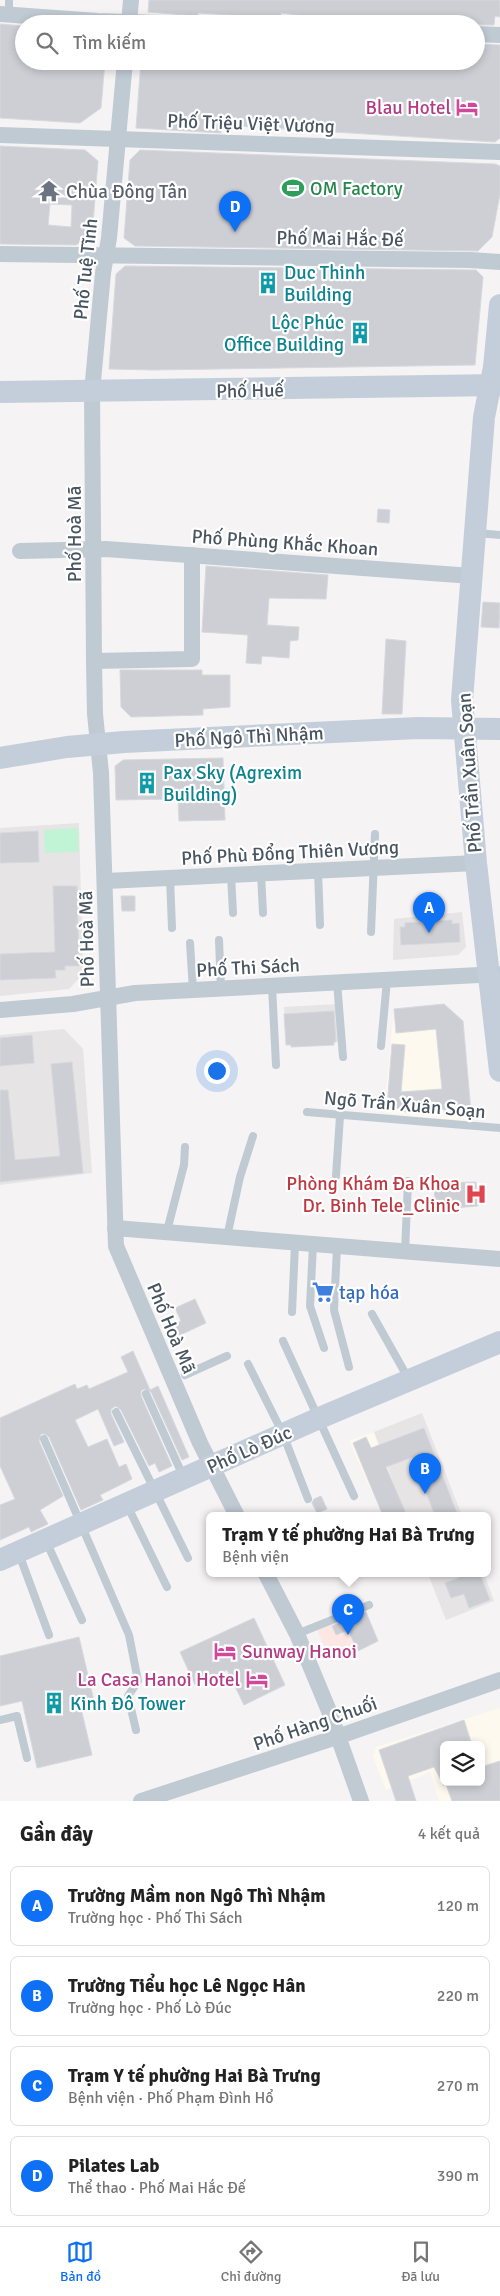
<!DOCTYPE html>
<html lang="vi">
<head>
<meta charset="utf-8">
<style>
	body { margin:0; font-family:Signika,sans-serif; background:#f6f6f6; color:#222 }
	.controls { position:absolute; right:15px; bottom:15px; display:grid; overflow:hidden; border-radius:8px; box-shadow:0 2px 8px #0003 }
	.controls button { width:45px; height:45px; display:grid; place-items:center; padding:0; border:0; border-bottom:1px solid #e0e0e0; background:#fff; color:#222; font:25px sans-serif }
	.you { position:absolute; left:216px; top:1070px; width:18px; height:18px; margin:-12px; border:4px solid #fff; border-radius:50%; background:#1a73e8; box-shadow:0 0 0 8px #1a73e833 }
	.badge { display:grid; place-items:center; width:32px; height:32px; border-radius:50%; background:#0d70f5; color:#fff; font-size:16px; font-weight:700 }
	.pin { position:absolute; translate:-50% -41px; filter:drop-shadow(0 1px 2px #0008) }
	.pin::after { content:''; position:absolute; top:26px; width:18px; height:15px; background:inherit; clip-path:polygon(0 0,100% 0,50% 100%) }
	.popup { position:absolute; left:206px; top:1512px; width:285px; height:65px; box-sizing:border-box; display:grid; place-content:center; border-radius:8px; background:#fff; filter:drop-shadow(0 1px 4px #0005); font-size:16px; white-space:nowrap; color:#767676 }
	.popup b { font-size:19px; color:#222 }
	.popup::after { content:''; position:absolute; left:50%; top:100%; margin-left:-10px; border:10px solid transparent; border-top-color:#fff }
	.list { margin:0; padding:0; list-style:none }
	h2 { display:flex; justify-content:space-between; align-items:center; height:65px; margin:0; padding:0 20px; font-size:21px }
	h2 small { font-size:16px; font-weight:400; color:#767676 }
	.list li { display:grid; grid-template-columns:32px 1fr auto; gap:15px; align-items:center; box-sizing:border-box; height:80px; margin:0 10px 10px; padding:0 10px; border:1px solid #e0e0e0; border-radius:8px }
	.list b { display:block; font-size:19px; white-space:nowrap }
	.list p { margin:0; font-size:16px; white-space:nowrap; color:#767676 }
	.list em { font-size:16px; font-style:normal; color:#767676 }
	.icon { flex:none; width:28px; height:28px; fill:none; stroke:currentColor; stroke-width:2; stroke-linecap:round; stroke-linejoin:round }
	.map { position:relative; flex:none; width:500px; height:1801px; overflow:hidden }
	.search { position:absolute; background:#fff; box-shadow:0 2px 8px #0003; left:15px; right:15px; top:15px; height:55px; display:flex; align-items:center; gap:12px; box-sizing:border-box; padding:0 18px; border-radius:28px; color:#767676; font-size:19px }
	.sheet { height:425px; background:#fff }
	nav { display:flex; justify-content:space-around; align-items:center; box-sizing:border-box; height:70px; border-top:1px solid #e0e0e0; background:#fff; font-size:14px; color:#767676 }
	nav a { display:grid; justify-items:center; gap:2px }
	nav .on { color:#0d70f5 }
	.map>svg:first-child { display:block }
	.commercial { fill:#fef9ee; fill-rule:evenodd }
	.education { fill:#e6e4e5 }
	.medical { fill:#fde7e5 }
	.green { fill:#c0f4d5 }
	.building { fill:#cdcfd5; stroke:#d6d9de; fill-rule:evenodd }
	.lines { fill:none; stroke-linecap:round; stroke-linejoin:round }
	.lane { stroke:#c0cad3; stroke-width:8 }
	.street { stroke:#c0cad3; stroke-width:16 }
	.secondary { stroke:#c3ceda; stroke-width:22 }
	.labels { text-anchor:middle; stroke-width:4.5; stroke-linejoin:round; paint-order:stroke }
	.hotel-label { font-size:19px; fill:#b23c85; stroke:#fff; text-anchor:end }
	.street-label { font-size:19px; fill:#495662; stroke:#fff }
	.leisure-label { font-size:19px; fill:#27864d; stroke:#fff; text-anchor:start }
	.worship-label { font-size:19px; fill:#5b616d; stroke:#fff; text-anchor:start }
	.culture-label { font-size:19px; fill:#0d838f; stroke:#fff; text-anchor:start }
	.health-label { font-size:19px; fill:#be3a42; stroke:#fff; text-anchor:end }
	.shop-label { font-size:19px; fill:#366cbe; stroke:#fff; text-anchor:start }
</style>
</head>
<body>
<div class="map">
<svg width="500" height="1801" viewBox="0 0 500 1801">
	<rect width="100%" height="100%" fill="#f5f3f3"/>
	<g class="commercial">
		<path d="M444,1004L463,1021L471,1122L384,1113L394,1009Z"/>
		<path d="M374,1432L406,1516H382L349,1441Z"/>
		<path d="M500,1708V1801H439L430,1772L386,1790L373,1757L376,1747ZM444,1745H481V1782H444Z"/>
	</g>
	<g class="education">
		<path d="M79,823L83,974L69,989L0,996V828Z"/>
		<path d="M462,912L466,947L458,955L393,960L394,919Z"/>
		<path d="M338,1004L340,1042H334V1045L291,1047V1045H286L284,1007Z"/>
		<path d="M64,1029L83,1049L92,1173L0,1185V1035Z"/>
		<path d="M422,1413L462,1516H406L374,1432Z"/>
		<path d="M428,1574H484L494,1601L446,1620Z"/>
	</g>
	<path class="medical" d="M364,1609L378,1641L331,1662L317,1630Z"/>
	<path class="green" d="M78,828L79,852L45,853L44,830Z"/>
	<g class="building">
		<path d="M149,0H500V17L495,16L494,25L412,24V19L390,18V24H379L306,18V16L281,13V18L198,13V16L148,12Z"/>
		<path d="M0,24L24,26V61H105L101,108L80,123L0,118Z"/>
		<path d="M476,44L500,45V138L495,142L221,125V133L136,128L141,61H476Z"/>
		<path d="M0,146L85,150L98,161L92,235L76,245L0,244ZM50,204L72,205L71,227L48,225Z"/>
		<path d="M140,150L495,164L500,166V194L492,237L478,251L135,246L124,238L130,160Z"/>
		<path d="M125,266L476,270L483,277L475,365L153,370L109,369L116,274Z"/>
		<path d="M378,509L390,510L389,523L377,522Z"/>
		<path d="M206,566L328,575L326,599L269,598L267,625L299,627L298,640L290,641L289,658L262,656L261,664L246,663L248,635L202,632Z"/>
		<path d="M483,602L500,603L499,628L481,627Z"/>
		<path d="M386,639L406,641L402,714H382Z"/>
		<path d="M120,670H202V675H230V707L203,709V715L131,717L121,707Z"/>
		<path d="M223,758L225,820L179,821L178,799L116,800L115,766L123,760Z"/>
		<path d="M38,831L39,862L0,863V833Z"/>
		<path d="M53,886H77L79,966H65V970H55L56,978L0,980V954L55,952Z"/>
		<path d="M121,896H135V911H122Z"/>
		<path d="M452,920V924L459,923L460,942L401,945L400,927H405V923Z"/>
		<path d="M444,1004L463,1021L471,1112L444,1114V1109L405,1112L404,1109L387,1107L392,1044L405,1045L401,1092L442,1089L436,1029L396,1033L394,1009Z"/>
		<path d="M334,1011L336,1042H334V1045L291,1047V1045H286L284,1014Z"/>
		<path d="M32,1035L34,1063L0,1066V1038Z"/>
		<path d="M72,1062L83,1173L0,1182V1090H8L15,1160L60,1156L51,1064Z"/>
		<path d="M476,1182L478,1206L440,1209V1203L435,1204L434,1183Z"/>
		<path d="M195,1299L206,1323L178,1336L173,1325L181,1321L175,1308Z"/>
		<path d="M133,1351L150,1390L158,1386L189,1457L182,1460L151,1392L144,1389L141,1391V1396L172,1466L159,1472L155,1463L149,1466L121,1410L116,1406L111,1409V1414L124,1442L114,1446L98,1409L75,1420L88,1447L107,1439L119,1467L126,1464L132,1479L100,1495L103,1500L81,1510L49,1437L45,1434H41L39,1441L63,1496L40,1510L48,1524L31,1532L29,1527L0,1540V1505L15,1499L0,1466V1418L75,1384L77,1389L87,1385L89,1389L128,1372L121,1357Z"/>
		<path d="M424,1428L458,1516H435L413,1457L386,1467L407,1516H383L353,1443L366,1437L371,1448Z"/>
		<path d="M321,1496L327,1509L317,1513L312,1503L314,1499Z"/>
		<path d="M457,1574H480L490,1600L469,1608L464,1594L451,1598L445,1583L459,1578Z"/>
		<path d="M366,1612L378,1641L358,1651L348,1630L336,1635L332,1626Z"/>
		<path d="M254,1618L285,1685L244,1705L227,1670L195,1685L180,1652Z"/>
		<path d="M79,1637L94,1701L80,1704L92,1755L37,1768L22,1701L0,1706V1656Z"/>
		<path d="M464,1720L472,1745H444V1786L434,1767L408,1776L416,1801H396L379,1750Z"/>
		<path d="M500,1761V1801H452L445,1782H481V1767Z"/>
	</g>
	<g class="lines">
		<g class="lane">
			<path d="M9,14V0"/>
			<path d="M477,533L500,535"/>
			<path d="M318,871L320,925"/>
			<path d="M261,874L263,913"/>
			<path d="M231,875L233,913"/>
			<path d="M170,878L172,928"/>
			<path d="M371,932L375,834"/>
			<path d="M219,940L221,989"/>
			<path d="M190,943L193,990"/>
			<path d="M337,982L343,1057"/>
			<path d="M272,986L276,1065"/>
			<path d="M381,1046L387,980"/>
			<path d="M307,1112L500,1128"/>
			<path d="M336,1176L340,1116"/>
			<path d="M167,1231L184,1165L185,1147"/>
			<path d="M227,1237L240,1177L253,1136"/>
			<path d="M313,1245L310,1306L324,1348"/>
			<path d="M337,1247L334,1310L349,1367"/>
			<path d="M405,1252L408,1181"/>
			<path d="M292,1312L295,1244"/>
			<path d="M372,1314L408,1378"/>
			<path d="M283,1341L354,1496"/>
			<path d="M248,1364L283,1434L308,1499"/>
			<path d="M185,1375L227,1356"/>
			<path d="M146,1394L183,1476"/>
			<path d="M116,1412L188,1558"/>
			<path d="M44,1439L129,1635L138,1681L128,1696L136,1730"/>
			<path d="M127,1505L167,1587"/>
			<path d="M46,1541L82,1620"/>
			<path d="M19,1554L49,1635"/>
			<path d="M297,1634L369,1605"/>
			<path d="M0,1720L17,1716L27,1758"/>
		</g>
		<g class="street">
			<path d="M0,14L98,21L186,24"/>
			<path d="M129,24L131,0"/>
			<path d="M476,34L500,35"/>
			<path d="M125,61L109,238L103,273L92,392L94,661L95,714L101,773L116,1246L200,1443L237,1516"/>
			<path d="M0,135L500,152"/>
			<path d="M0,254L470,260L500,262"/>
			<path d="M20,551L106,549L472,576"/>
			<path d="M94,661L192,659V555"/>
			<path d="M106,881L476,863"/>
			<path d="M0,1010L73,1004L135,993L498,974"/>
			<path d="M115,1228L500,1259"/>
			<path d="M266,1574L297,1634L329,1711L361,1801"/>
			<path d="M141,1801L337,1737L500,1680"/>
		</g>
		<g class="secondary">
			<path d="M500,305L494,367L484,417L462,700L476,863L500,1071"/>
			<path d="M0,392L500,385"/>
			<path d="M0,758L67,747L124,742L418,728L500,729"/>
			<path d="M0,1560L317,1419L500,1342"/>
		</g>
	</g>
	<defs>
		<g id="hotel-bare" transform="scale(1.725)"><path d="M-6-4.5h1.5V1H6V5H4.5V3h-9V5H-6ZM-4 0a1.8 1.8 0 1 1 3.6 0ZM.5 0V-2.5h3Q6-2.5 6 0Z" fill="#d1479c" stroke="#fff" stroke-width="2.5" paint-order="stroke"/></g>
		<g id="stadium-bare" transform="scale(1.725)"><path d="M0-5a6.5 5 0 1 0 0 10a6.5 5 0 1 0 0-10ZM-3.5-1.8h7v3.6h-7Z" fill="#2e9e5b" stroke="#fff" stroke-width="2.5" paint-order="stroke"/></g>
		<g id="temple-bare" transform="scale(1.725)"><path d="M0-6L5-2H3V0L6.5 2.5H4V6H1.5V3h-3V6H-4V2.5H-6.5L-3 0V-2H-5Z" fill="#6b7280" stroke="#fff" stroke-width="2.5" paint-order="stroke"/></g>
		<g id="building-bare" transform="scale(1.725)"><path d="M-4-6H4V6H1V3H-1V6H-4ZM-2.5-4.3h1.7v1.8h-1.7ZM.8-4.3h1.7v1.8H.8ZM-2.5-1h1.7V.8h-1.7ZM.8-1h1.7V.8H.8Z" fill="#0f9aa8" stroke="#fff" stroke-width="2.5" paint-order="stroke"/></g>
		<g id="hospital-bare" transform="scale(1.725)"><path d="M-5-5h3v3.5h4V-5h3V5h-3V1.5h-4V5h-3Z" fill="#e0444e" stroke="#fff" stroke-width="2.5" paint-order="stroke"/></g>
		<g id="supermarket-bare" transform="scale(1.725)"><path d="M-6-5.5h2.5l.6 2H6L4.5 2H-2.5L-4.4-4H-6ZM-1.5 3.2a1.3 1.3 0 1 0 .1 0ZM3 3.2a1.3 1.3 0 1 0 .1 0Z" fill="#3f7fe0" stroke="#fff" stroke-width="2.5" paint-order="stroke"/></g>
	</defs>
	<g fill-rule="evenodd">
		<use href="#hotel-bare" x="467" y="107"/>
		<use href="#stadium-bare" x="293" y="188"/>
		<use href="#temple-bare" x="49" y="191"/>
		<use href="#building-bare" x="268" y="283"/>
		<use href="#building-bare" x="360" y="333"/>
		<use href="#building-bare" x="147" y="783"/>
		<use href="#hospital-bare" x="476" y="1194"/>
		<use href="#supermarket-bare" x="323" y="1292"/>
		<use href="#hotel-bare" x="225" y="1651"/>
		<use href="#hotel-bare" x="257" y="1679"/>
		<use href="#building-bare" x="54" y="1703"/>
	</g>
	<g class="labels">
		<g class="hotel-label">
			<text x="451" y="114">Blau Hotel</text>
			<text x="242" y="1658" text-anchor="start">Sunway Hanoi</text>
			<text x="240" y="1686">La Casa Hanoi Hotel</text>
		</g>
		<g class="street-label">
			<text transform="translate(251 123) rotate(2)" y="7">Phố Triệu Việt Vương</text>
			<text transform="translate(340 238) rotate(1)" y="7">Phố Mai Hắc Đế</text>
			<text transform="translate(85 269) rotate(-84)" y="7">Phố Tuệ Tĩnh</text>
			<text transform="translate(250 390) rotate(-1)" y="7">Phố Huế</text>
			<text transform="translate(74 534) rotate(-90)" y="7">Phố Hoà Mã</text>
			<text transform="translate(285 542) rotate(4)" y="7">Phố Phùng Khắc Khoan</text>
			<text transform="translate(249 736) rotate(-3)" y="7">Phố Ngô Thì Nhậm</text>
			<text transform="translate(469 773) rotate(-94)" y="7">Phố Trần Xuân Soạn</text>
			<text transform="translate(290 852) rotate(-3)" y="7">Phố Phù Đổng Thiên Vương</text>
			<text transform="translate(86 939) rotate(-91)" y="7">Phố Hoà Mã</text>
			<text transform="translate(248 967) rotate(-3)" y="7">Phố Thi Sách</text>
			<text transform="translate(405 1104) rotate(5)" y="7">Ngõ Trần Xuân Soạn</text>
			<text transform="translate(172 1328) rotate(67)" y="7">Phố Hoà Mã</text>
			<text transform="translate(249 1449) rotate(-24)" y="7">Phố Lò Đúc</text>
			<text transform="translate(315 1723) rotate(-19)" y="7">Phố Hàng Chuối</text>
		</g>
		<g class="leisure-label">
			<text x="310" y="195">OM Factory</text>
		</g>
		<g class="worship-label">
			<text x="66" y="198">Chùa Đông Tân</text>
		</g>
		<g class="culture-label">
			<text x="284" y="279">Duc Thinh<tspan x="284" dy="22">Building</tspan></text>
			<text x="344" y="329" text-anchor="end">Lộc Phúc<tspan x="344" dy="22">Office Building</tspan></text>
			<text x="163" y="779">Pax Sky (Agrexim<tspan x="163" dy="22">Building)</tspan></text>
			<text x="70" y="1710">Kinh Đô Tower</text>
		</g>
		<g class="health-label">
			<text x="460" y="1190">Phòng Khám Đa Khoa<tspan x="460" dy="22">Dr. Binh Tele_Clinic</tspan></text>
		</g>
		<g class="shop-label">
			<text x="339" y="1299">tạp hóa</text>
		</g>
	</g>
</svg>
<div class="controls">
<button><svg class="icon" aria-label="layers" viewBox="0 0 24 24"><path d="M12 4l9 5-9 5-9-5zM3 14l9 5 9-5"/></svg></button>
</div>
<div class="you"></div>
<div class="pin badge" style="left:429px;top:933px">A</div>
<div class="pin badge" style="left:425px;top:1494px">B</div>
<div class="pin badge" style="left:348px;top:1635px">C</div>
<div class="popup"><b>Trạm Y tế phường Hai Bà Trưng</b>Bệnh viện</div>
<div class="pin badge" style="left:235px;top:232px">D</div>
<div class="search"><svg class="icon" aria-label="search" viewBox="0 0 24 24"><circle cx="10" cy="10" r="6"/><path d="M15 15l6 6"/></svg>Tìm kiếm</div>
</div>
<section class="sheet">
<h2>Gần đây<small>4 kết quả</small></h2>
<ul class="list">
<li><span class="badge">A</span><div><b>Trường Mầm non Ngô Thì Nhậm</b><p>Trường học · Phố Thi Sách</p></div><em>120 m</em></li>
<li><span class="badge">B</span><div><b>Trường Tiểu học Lê Ngọc Hân</b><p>Trường học · Phố Lò Đúc</p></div><em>220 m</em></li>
<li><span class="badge">C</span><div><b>Trạm Y tế phường Hai Bà Trưng</b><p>Bệnh viện · Phố Phạm Đình Hổ</p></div><em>270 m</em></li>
<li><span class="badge">D</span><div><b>Pilates Lab</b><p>Thể thao · Phố Mai Hắc Đế</p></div><em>390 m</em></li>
</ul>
</section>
<nav>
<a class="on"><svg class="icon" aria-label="map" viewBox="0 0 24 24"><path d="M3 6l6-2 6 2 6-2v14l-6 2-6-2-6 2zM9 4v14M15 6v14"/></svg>Bản đồ</a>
<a><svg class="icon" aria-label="directions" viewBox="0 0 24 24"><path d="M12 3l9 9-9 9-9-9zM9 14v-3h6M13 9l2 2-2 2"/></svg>Chỉ đường</a>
<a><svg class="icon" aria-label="saved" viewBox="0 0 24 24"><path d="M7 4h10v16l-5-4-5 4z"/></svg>Đã lưu</a>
</nav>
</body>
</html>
